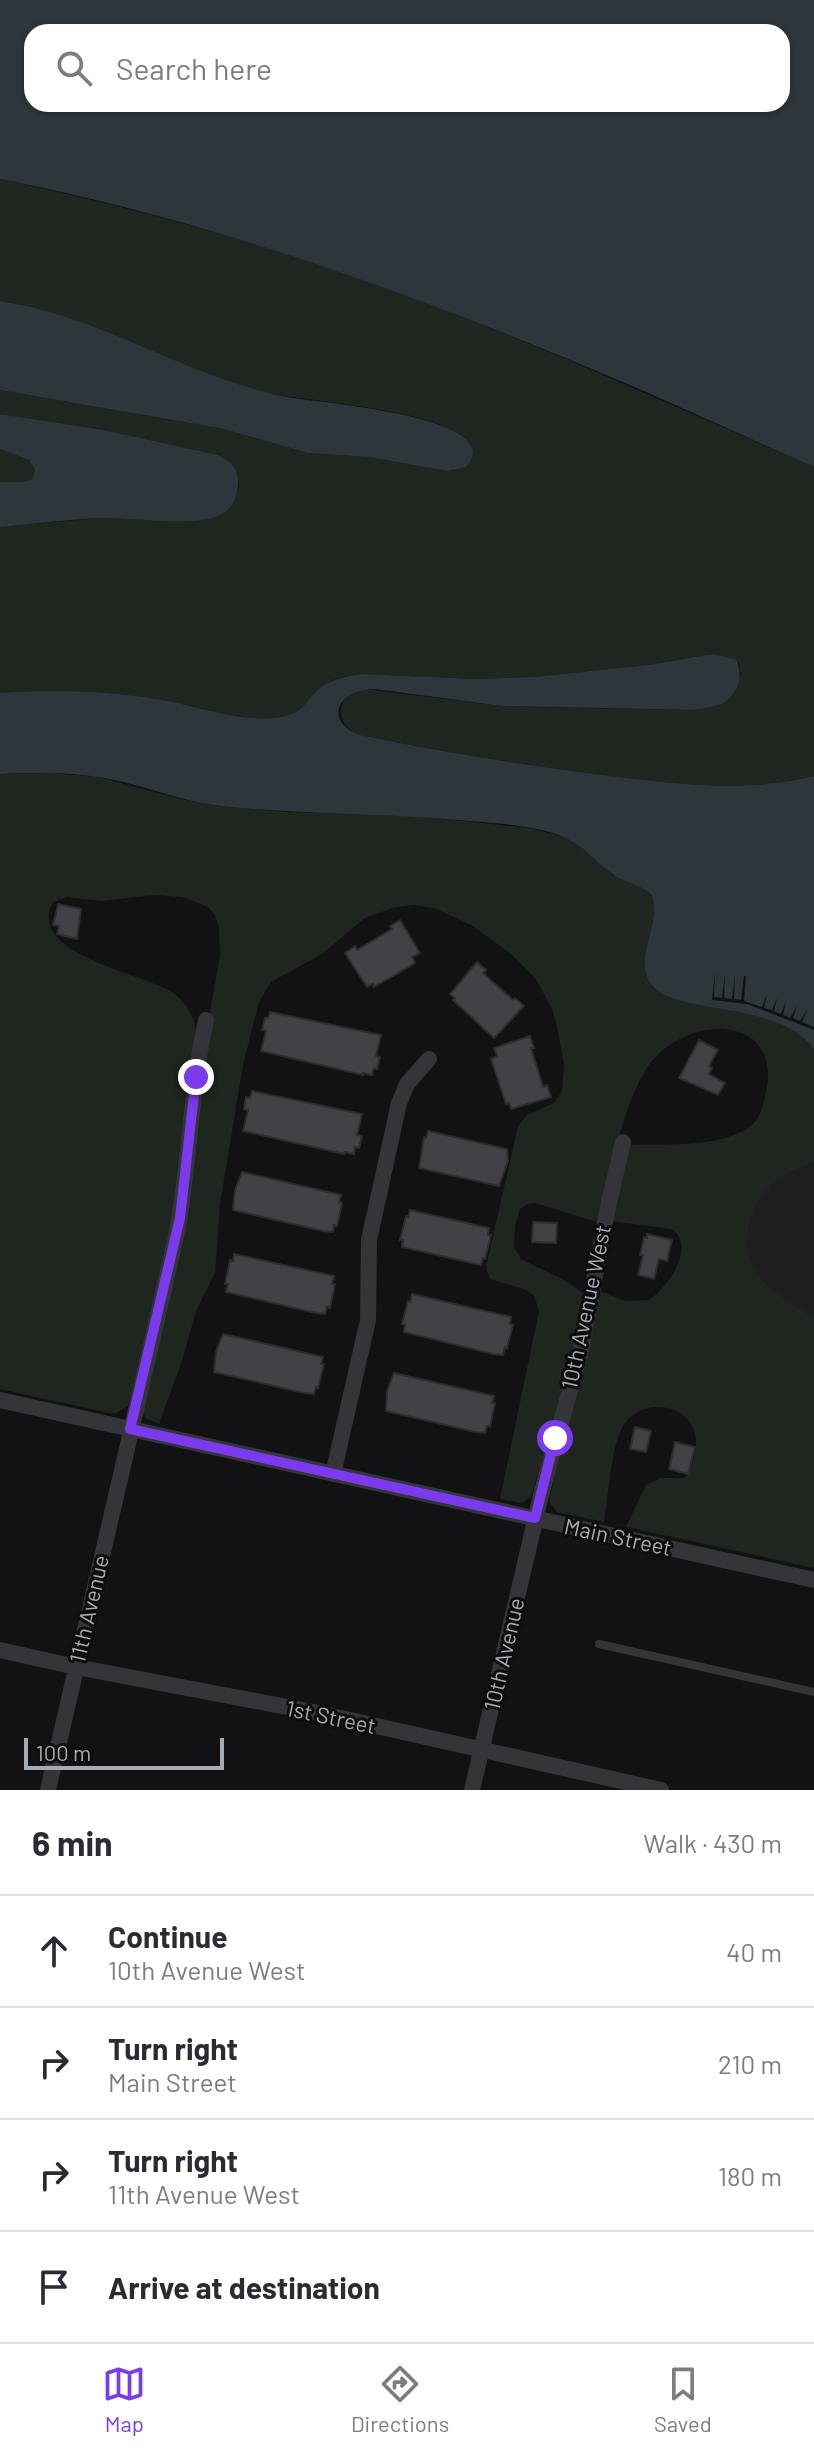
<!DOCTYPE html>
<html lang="en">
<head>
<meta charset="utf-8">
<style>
	body { margin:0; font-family:Barlow,sans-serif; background:#f7f7f7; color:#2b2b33 }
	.scale { position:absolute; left:24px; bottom:20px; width:200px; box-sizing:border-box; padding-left:8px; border:4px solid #a4abb3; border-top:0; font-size:22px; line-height:28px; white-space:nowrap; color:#a4abb3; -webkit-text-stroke:6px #0d0d0e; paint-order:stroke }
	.stop { position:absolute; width:24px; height:24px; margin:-18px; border:6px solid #7c3aed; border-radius:50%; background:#fff }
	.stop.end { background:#7c3aed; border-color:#fff; box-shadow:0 2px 8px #0008 }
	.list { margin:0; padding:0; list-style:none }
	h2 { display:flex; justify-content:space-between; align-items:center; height:104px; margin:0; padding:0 32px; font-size:34px }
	h2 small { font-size:26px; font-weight:400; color:#7c7c81 }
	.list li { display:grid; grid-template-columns:52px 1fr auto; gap:24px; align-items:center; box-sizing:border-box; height:112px; padding:0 32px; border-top:2px solid #e1e1e2 }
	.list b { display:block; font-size:30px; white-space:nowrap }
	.list p { margin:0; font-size:26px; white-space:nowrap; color:#7c7c81 }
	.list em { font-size:26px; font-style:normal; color:#7c7c81 }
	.icon { flex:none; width:44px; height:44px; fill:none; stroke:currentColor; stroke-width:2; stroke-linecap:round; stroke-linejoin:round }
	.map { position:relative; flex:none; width:814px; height:1790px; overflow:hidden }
	.search { position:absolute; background:#fff; box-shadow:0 2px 6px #0004; left:24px; right:24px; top:24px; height:88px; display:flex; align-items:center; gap:20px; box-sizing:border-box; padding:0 28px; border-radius:24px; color:#7c7c81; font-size:30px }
	.sheet { height:552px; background:#fff }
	nav { display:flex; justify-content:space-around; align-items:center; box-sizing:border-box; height:112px; border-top:2px solid #e1e1e2; background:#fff; font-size:22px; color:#7c7c81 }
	nav a { display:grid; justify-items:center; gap:4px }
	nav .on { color:#7c3aed }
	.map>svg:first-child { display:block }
	.built { fill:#1e1e20 }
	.green { fill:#1f261f }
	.water { fill:#2c363b; fill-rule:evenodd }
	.pier { fill:#121214 }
	.building { fill:#414246; stroke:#2c2d2f; stroke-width:2 }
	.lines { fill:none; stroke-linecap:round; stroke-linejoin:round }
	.service { stroke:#333538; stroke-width:8 }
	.minor { stroke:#333538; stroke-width:16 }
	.route { stroke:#7c3aed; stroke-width:10 }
	.labels { text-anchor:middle; stroke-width:6; stroke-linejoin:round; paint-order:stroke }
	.street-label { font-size:22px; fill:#a4abb3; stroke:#0d0d0e }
</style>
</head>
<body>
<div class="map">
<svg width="814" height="1790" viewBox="0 0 814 1790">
	<rect width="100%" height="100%" fill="#121214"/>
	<path class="built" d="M788,1026L814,1049V1345L721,1324Z"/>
	<g class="green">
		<path d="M0,179C116,204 232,234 344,273C505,328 658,400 814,467V776C742,794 668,783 595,774C516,764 438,751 360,735C332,725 335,693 365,689L502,706L679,710L713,706L728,699L741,675L739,663L712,654L648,665L533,677L477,679L361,674C350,676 336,677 326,684C302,701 309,715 272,718C236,721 199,706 164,700C109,691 56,689 0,693V527L101,518L205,519C240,512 253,472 218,455L104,430L0,414V390L224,429L308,453L369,457L447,471L454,470L466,439C427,407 312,403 259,391C169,372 92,314 0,301Z"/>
		<path d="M0,449L31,461L35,470L32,479L24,482H0Z"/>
		<path d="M51,773L98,777L181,799L219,806L287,812L416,816L530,828L564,837L581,845L613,875L641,886L651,894C664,922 631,957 651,984C673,1015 777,999 814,1049V1162C780,1173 754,1192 748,1229C745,1243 747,1259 755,1271C769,1291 793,1306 814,1317V1568L626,1527L646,1485L661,1478H684C691,1473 692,1465 694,1456C709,1404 639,1390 621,1430C611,1451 608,1497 604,1522L557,1512L549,1502L566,1419L585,1351L597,1290L625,1301L649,1300C667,1288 697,1247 672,1229L610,1221L628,1145C664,1143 716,1149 748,1128C759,1121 762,1109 765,1097C787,1009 679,1013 645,1071C619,1116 611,1172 600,1223L535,1203L528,1204L520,1209L515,1225L514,1247L521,1259L564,1280L586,1295L575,1354L531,1497L522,1503L500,1499L539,1311L534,1295L524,1289L490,1279L486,1267L518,1126L527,1115L554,1103L562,1091L564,1065L557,1026L552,1009L536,979L510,953L473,926L434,908L415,905L395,907L365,918L322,954L271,982L259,1002L243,1065L220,1204L215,1273L196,1311L182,1361L159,1424L145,1418L142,1404L183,1215L200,1071L220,955L219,928L215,915L208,907L183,897L154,895L102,901L67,897L53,902C25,954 144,974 170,991C181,998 189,1007 193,1019C201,1044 193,1072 190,1097C186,1142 182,1186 174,1230C167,1264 157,1297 149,1330C142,1355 138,1382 128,1406L114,1414L0,1389V774Z"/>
	</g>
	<g class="water">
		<path d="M0,0H814V467C755,441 696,414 637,388C431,300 220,222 0,179ZM32,32H782V104H32Z"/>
		<path d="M0,301C103,316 190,380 293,398C315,402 512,417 466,467L447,471L369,457L308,453L224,429L0,390Z"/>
		<path d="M0,414L104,430L218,455C230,461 239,469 238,483C238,498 231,512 216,517C190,526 135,518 105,518C70,519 35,524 0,527V482H24L32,479L35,470L29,460L0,449Z"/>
		<path d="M712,654L735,659C746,673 737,696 721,704C713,707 704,708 695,710L502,706L375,689C337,689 323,722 360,735C438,751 516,764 595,774C668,783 742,794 814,776V1049C777,999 673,1016 651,984C631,957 664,922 651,894C640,884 626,883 614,875C596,863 586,847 566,838C537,825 502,824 470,821C388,813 304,815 221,806C185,802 151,788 115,780C77,772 39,772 0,774V693C54,689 105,691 158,699C195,705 234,721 272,718C311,715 301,699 326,684C337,678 349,676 361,674L477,679L533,677L648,665Z"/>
	</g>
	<path class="pier" d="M715,972L714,997L722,998L725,974L724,998L732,999L735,975L734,999L741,1000L744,976H746L744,1001L762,1007L767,994L764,1008L772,1010L777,998L774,1011L781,1014L786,1001L783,1015L790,1018L797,1006L793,1018L800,1021L807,1010L802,1022L814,1027V1030L747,1004L712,1000Z"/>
	<g class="building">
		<path d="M58,904L81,909L77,939L57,934L59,926L53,925Z"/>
		<path d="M400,920L420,953L412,957L415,963L374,987L373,984L367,987L345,953L355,946L357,950L392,929L390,926Z"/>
		<path d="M477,962L486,970L483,973L513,1000L515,998L524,1006L494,1038L453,1000L455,998L450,994Z"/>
		<path d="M270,1012L381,1035L376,1056L380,1057L377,1069L374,1068L372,1075L363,1073V1075L261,1051L266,1031L262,1030L265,1018H268Z"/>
		<path d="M530,1036L534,1048H531L543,1087L547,1085L551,1097L511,1109L509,1103L506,1104L491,1059L497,1056L494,1048Z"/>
		<path d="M699,1040L718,1050L709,1066L712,1068L709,1074L725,1083L718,1095L679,1078Z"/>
		<path d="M252,1091L362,1114L357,1135L362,1136L359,1148L355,1147L354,1154L345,1152L344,1154L243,1131L248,1110L244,1109L246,1097L250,1098Z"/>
		<path d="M428,1131L507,1149L508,1161L499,1186L419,1168L424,1137L426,1138Z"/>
		<path d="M242,1172L341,1195L339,1202L342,1203L337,1226L334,1225L333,1232L323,1231L233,1210L235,1190Z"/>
		<path d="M410,1210L489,1228L488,1235H491L485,1259L483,1258L481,1265L402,1247L403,1240H400L406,1216L408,1217Z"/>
		<path d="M533,1222L557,1223L556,1243L532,1242Z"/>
		<path d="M647,1234L672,1240L667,1261L659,1259L654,1279L638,1275L643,1255H640L644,1237L647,1238Z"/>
		<path d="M234,1254L334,1276L332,1284H335L330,1308L327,1307L325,1314L316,1313L226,1292L228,1284H225L230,1260L233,1261Z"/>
		<path d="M412,1294L511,1317L510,1324L513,1325L507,1348L505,1347L503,1355L493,1354L404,1332L405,1325L402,1324L408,1301L410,1302Z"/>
		<path d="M223,1334L323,1357L321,1364H324L318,1388L316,1387L314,1394L304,1393L214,1372L216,1352Z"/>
		<path d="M394,1373L494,1396L492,1403H495L490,1427L487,1426L485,1433L475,1432L386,1411L387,1391Z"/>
		<path d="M635,1427L651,1431L646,1452L630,1449Z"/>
		<path d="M675,1442L695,1447L688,1474L669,1469Z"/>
	</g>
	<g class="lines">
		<path class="service" d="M599,1644L814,1692"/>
		<g class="minor">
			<path d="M0,1400L814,1580"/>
			<path d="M333,1474L368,1320L369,1240L399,1103L407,1084L429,1059"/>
			<path d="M0,1650L76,1667L319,1713L661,1790"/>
			<path d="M48,1790L176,1237C190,1165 190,1092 206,1020"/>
			<path d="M472,1790L541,1495L581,1350L608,1207L623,1142"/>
		</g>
	</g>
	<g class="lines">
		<path class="route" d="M196,1077L180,1218L130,1429L535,1518L555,1438"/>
	</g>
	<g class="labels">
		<g class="street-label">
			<text transform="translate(586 1307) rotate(-78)" y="8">10th Avenue West</text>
			<text transform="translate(618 1537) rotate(12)" y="8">Main Street</text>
			<text transform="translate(89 1609) rotate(-77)" y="8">11th Avenue</text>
			<text transform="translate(504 1654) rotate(-77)" y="8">10th Avenue</text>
			<text transform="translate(331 1717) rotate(12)" y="8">1st Street</text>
		</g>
	</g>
</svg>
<div class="scale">100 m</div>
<div class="stop" style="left:555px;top:1438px"></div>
<div class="stop end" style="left:196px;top:1077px"></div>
<div class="search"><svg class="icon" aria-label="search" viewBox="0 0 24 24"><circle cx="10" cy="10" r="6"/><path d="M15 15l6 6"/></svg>Search here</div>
</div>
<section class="sheet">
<h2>6 min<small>Walk · 430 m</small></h2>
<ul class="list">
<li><svg class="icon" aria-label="ahead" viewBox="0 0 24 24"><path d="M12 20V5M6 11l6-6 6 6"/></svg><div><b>Continue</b><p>10th Avenue West</p></div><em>40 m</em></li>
<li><svg class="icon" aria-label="right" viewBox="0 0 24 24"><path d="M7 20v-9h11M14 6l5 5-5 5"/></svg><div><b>Turn right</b><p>Main Street</p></div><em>210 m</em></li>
<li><svg class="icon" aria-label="right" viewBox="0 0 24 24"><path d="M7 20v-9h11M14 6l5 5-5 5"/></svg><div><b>Turn right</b><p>11th Avenue West</p></div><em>180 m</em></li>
<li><svg class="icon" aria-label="arrive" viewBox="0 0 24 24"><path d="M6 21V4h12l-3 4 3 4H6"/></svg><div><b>Arrive at destination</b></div></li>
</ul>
</section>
<nav>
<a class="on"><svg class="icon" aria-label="map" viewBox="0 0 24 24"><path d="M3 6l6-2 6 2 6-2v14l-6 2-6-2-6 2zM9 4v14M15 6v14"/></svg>Map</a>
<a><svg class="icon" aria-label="directions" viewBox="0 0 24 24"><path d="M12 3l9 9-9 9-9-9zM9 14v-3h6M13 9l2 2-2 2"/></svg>Directions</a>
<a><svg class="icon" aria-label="saved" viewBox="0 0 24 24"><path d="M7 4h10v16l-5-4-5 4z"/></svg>Saved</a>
</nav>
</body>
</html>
